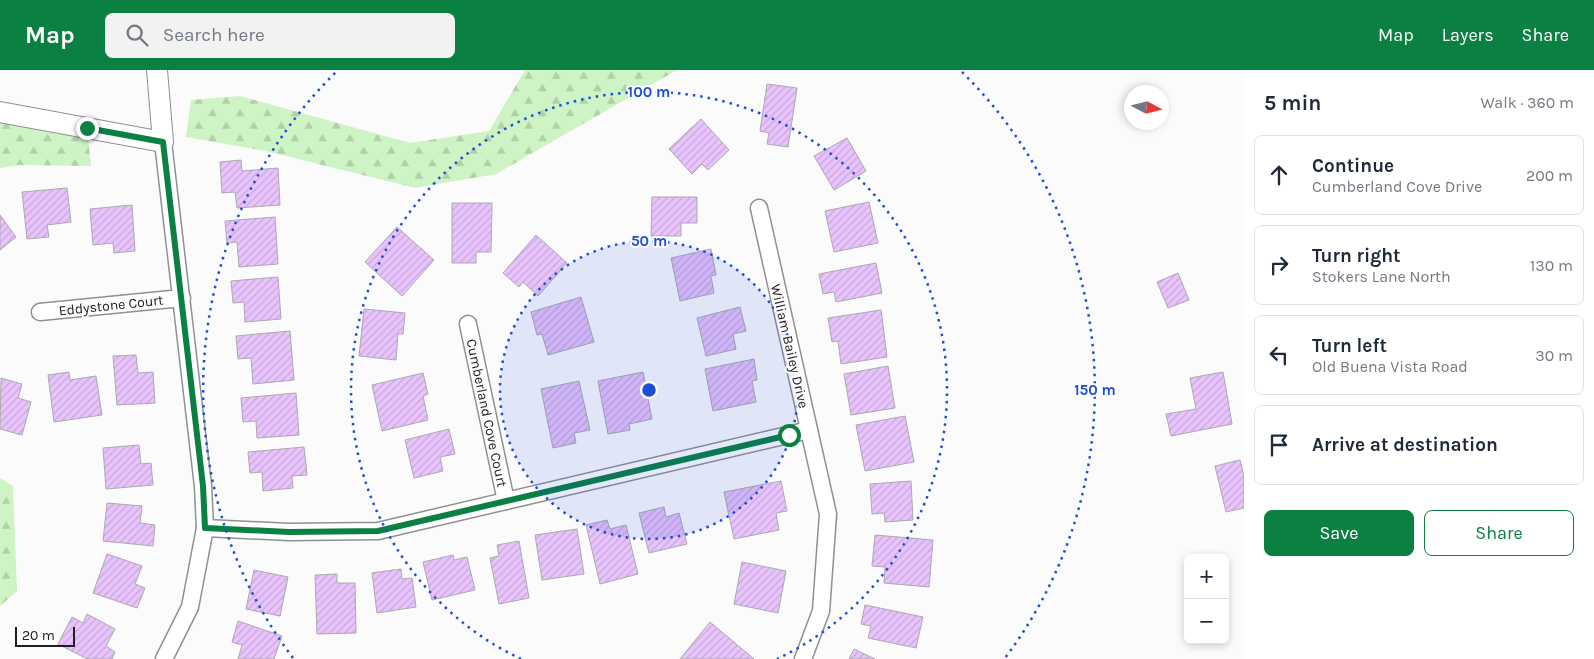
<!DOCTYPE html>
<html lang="en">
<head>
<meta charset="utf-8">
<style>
	body { margin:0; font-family:Karla,sans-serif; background:#f2f2f3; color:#1f2937 }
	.controls { position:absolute; right:15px; bottom:15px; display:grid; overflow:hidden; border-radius:8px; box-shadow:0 2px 8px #0003 }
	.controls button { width:45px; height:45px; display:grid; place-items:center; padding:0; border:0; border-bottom:1px solid #e0e1e3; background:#fff; color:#1f2937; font:25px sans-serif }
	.compass { position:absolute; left:1124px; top:15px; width:45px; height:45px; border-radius:50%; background:#fff; box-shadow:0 2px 8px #0003; rotate:97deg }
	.scale { position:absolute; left:15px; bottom:12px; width:60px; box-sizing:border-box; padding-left:5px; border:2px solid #202021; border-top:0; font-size:14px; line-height:18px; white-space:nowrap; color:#202021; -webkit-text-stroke:4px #fbfbfc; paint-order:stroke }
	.stop { position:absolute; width:15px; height:15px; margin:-11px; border:4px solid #0b8043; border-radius:50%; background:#fff }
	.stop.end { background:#0b8043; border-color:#fff; box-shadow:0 1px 5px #0008 }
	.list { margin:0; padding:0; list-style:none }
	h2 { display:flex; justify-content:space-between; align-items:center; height:65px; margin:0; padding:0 20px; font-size:21px }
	h2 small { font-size:16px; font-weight:400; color:#747a83 }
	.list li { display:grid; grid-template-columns:32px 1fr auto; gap:15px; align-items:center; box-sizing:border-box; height:80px; margin:0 10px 10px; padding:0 10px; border:1px solid #e0e1e3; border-radius:8px }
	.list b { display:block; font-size:19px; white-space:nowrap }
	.list p { margin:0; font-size:16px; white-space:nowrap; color:#747a83 }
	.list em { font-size:16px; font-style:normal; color:#747a83 }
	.actions { display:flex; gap:10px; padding:15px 20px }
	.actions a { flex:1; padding:11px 0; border:1px solid #0b8043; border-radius:8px; text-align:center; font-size:18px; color:#0b8043 }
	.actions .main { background:#0b8043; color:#fff }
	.icon { flex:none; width:28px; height:28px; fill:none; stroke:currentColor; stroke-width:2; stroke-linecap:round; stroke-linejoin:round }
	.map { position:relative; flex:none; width:1244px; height:589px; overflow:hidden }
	header { display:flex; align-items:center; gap:30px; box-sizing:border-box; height:70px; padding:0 25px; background:#0b8043; color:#fff }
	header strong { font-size:24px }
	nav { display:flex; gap:28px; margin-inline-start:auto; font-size:18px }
	.search { width:350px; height:45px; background:#f2f2f3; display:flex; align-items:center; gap:12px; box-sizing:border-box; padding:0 18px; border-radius:8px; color:#747a83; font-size:19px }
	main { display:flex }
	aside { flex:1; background:#fff }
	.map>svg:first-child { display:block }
	.forest { fill:url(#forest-firs) }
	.building { fill:url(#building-hatch); stroke:#abaaab }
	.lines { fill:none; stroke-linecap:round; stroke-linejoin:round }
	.minor-casing { stroke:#909091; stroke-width:19 }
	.tertiary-casing { stroke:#909091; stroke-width:22 }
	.minor { stroke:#fff; stroke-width:16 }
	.tertiary { stroke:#fff; stroke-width:20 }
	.route { stroke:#0b8043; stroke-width:6 }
	.ring { fill:none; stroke:#1d4ed8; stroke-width:2.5; stroke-dasharray:2.5 5 }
	.labels { text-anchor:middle; stroke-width:4; stroke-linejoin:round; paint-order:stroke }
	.street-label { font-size:14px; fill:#202021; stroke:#fbfbfc }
	.centre { fill:#1d4ed8; stroke:#fbfbfc; stroke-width:2.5 }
	.ring-label { font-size:15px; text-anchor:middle; font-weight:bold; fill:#1d4ed8; stroke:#fbfbfc; stroke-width:4; stroke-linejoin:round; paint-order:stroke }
</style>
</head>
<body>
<header>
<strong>Map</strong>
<div class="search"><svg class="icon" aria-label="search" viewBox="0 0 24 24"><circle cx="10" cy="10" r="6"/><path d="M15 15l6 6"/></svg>Search here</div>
<nav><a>Map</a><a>Layers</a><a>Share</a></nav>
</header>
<main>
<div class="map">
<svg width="1244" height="589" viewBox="0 0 1244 589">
	<defs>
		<pattern id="forest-firs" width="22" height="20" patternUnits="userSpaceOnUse" patternTransform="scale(1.25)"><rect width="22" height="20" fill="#cef3c4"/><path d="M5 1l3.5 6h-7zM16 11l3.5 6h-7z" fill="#b1d0a8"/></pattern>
		<pattern id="building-hatch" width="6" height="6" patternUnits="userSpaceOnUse" patternTransform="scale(1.25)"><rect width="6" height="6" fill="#e8c3fd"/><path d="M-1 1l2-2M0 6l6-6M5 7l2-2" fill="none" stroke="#c7a7d9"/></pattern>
	</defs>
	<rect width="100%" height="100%" fill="#fbfbfc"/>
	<g class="forest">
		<path d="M525,0H677L496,104L415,118L266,81L186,67L191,30L240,26L410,73L489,61Z"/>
		<path d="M0,42L87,58L91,96L19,95L0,98Z"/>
		<path d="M0,408L13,416L17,521L0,536Z"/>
	</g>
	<g class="building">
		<path d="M767,14L797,18L788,77L767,74L769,63L760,61Z"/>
		<path d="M701,49L729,80L708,100L702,94L692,104L669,79Z"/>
		<path d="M847,68L866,101L834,120L814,86Z"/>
		<path d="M241,90L242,101L278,98L280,135L237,138L235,122L222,123L220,92Z"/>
		<path d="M67,118L71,152L47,155L49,167L27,169L22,122Z"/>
		<path d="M652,127H697V153H681V166H651Z"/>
		<path d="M869,132L878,173L834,182L825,141Z"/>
		<path d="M452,133H492L491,182H476V193H452Z"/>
		<path d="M132,135L135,181L114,183L113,173L93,175L90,139Z"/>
		<path d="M0,145L16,167L0,180Z"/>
		<path d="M275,147L278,194L239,197L237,172L227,173L225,151Z"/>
		<path d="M397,157L434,190L402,226L365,192Z"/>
		<path d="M536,165L567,193L538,226L523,212L519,217L503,203Z"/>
		<path d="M711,179L716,205L711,206L714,223L680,231L671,188Z"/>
		<path d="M876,193L882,223L836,232L834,222L823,224L819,204Z"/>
		<path d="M1178,203L1189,230L1168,238L1157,212Z"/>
		<path d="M278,207L281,249L245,252L244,232L233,233L231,211Z"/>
		<path d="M581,227L594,272L548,285L542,264L537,265L531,242Z"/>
		<path d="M740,237L746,261L733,264L736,279L706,286L697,248Z"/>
		<path d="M364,239L405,243L403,264H398L396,290L359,286Z"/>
		<path d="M881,240L887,287L841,294L838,271L832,272L828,248Z"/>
		<path d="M290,261L294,310L253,314L251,288L238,289L236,266Z"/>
		<path d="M136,285L138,303L153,302L155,333L117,335L113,286Z"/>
		<path d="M754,289L757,310L752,311L756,332L713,341L705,299Z"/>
		<path d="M888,296L895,338L851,345L844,304Z"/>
		<path d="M69,302L70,310L96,306L102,345L54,352L48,305Z"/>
		<path d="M643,302L652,349L629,354L630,360L608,364L598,311Z"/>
		<path d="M1223,302L1232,354L1171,366L1166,344L1196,339L1190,308Z"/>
		<path d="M423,303L428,324L423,326L428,350L382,361L372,315Z"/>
		<path d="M1,308L22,314L18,328L31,332L22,365L0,359Z"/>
		<path d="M579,311L590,360L574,363L576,373L553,378L541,319Z"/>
		<path d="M296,323L299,365L257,368L256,351L243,352L241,328Z"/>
		<path d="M905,346L914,392L865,401L856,355Z"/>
		<path d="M449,359L455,384L440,387L443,401L414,408L405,370Z"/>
		<path d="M139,375L141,394L151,393L153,415L106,419L103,378Z"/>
		<path d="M304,377L307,405L292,406L293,418L263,421L262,402L250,403L248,382Z"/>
		<path d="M1240,390L1244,406V438L1226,442L1215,396Z"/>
		<path d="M781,411L787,441L776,443L779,460L734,469L724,422Z"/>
		<path d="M911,411L913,450L885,452L884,443L872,444L870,414Z"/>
		<path d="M107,433L142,436L140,453L155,455L153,476L103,471Z"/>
		<path d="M664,437L666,447L679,443L687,474L649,483L639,443Z"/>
		<path d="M607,450L610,459L626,455L638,504L600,514L586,455Z"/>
		<path d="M577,459L584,504L542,510L535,465Z"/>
		<path d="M875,465L933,470L929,517L884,513L885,497L872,496Z"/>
		<path d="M519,471L529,528L499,534L490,488L499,486L497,475Z"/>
		<path d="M107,484L142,496L135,514L145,518L137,538L93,523Z"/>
		<path d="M453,485L454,490L467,487L475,520L432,530L423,492Z"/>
		<path d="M742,492L786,501L778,543L734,534Z"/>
		<path d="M401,499L402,509L412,508L416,537L377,543L372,503Z"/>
		<path d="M254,500L288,507L280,546L246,539Z"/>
		<path d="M337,504V513H355L356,563L317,564L315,505Z"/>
		<path d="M865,535L923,547L916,578L868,568L871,556L861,554Z"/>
		<path d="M87,544L115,559L106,576L115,582L112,589H87L58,574L72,547L83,553Z"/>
		<path d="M238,551L282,566L274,589H238L242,575L232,572Z"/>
		<path d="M710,552L754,589H680Z"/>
		<path d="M854,579L875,589H849Z"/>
	</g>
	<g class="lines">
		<g class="minor-casing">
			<g id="minor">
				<path d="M163,72L203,416L205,458L190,537L164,589"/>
				<path d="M759,138L828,444L821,541L803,589"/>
				<path d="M40,242L182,228"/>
				<path d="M468,254L506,431"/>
				<path d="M205,458L289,462L378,461L809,360"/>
			</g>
		</g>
		<g class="tertiary-casing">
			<path id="tertiary" d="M0,42L163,72L157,0"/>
		</g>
		<use href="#minor" class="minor"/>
		<use href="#tertiary" class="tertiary"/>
	</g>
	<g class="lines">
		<path class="route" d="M87,58L163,72L203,416L205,458L289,462L378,461L789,365"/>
	</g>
	<circle cx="649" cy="320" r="149" fill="#1d4ed8" fill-opacity=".12"/>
	<g class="ring">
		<circle cx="649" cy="320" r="149"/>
		<path d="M521 589A298 298 0 1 1 777 589"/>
		<path d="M293 588A446 446 0 0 1 336 2M962 2A446 446 0 0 1 1005 588"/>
	</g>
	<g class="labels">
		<g class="street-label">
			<text transform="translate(111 235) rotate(-6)" y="5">Eddystone Court</text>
			<text transform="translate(790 276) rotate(77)" y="5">William Bailey Drive</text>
			<text transform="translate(487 343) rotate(78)" y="5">Cumberland Cove Court</text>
		</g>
	</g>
	<circle cx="649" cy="320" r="8" class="centre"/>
	<g class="ring-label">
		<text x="649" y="27">100 m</text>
		<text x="649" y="176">50 m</text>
		<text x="1095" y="325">150 m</text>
	</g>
</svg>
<div class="controls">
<button>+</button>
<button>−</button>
</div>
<svg class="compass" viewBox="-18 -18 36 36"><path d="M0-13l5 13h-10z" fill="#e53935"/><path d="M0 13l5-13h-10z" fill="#747a83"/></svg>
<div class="scale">20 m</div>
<div class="stop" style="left:789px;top:365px"></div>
<div class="stop end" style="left:87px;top:58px"></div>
</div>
<aside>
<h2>5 min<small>Walk · 360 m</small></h2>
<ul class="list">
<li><svg class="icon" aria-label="ahead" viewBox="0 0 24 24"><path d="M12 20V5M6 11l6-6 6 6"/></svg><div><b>Continue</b><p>Cumberland Cove Drive</p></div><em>200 m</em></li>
<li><svg class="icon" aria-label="right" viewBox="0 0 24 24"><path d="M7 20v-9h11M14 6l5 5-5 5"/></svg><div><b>Turn right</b><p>Stokers Lane North</p></div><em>130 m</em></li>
<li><svg class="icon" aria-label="left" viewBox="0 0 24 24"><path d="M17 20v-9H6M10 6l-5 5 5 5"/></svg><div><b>Turn left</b><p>Old Buena Vista Road</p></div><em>30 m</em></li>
<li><svg class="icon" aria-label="arrive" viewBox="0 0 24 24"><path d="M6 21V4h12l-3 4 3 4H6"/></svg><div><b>Arrive at destination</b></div></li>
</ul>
<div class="actions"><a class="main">Save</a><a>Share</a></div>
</aside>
</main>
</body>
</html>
